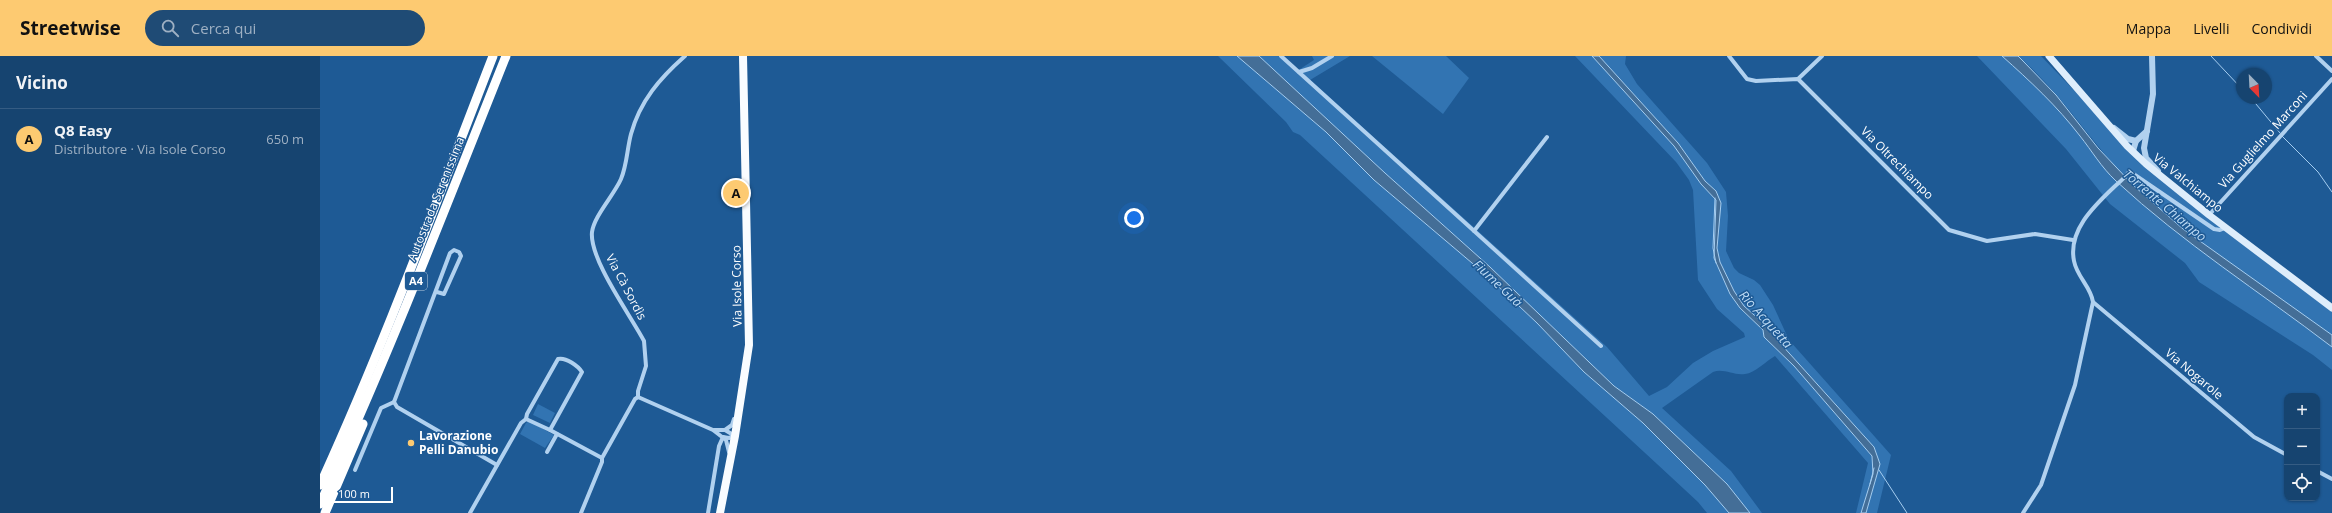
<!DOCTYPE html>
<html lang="it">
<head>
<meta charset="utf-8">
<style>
	body { margin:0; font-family:"Open Sans",sans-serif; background:#1f4b75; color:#f1f3f6 }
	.controls { position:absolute; right:12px; bottom:12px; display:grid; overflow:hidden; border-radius:8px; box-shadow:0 1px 3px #0004 }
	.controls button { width:36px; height:36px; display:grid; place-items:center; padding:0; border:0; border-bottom:1px solid #355c83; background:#164470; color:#f1f3f6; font:20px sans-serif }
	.compass { position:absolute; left:1916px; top:12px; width:36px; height:36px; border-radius:50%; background:#164470; box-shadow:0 1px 3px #0004; rotate:156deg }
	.scale { position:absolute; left:12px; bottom:10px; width:61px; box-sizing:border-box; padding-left:4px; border:2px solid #fff; border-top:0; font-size:11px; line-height:14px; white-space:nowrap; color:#fff; -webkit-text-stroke:3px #1e5a95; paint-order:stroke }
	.you { position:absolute; left:814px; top:162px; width:14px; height:14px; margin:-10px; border:3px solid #fff; border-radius:50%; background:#1a73e8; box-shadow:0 0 0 6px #1a73e833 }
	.badge { display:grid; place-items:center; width:26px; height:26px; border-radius:50%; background:#fdca71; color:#111; font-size:13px; font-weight:700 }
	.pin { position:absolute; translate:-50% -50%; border:2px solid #fff; box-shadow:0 1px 4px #0006 }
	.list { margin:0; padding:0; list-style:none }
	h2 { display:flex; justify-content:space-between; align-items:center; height:52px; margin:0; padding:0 16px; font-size:17px }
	h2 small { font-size:13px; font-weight:400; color:#9eb0c3 }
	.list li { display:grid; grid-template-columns:26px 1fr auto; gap:12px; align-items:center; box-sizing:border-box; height:60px; padding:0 16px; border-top:1px solid #355c83 }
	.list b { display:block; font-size:15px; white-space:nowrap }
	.list p { margin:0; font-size:13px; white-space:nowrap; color:#9eb0c3 }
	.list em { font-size:13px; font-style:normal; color:#9eb0c3 }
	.icon { flex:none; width:22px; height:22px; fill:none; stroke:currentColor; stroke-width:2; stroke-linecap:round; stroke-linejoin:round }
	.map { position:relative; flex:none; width:2012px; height:457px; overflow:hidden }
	header { display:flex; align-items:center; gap:24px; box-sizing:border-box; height:56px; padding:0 20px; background:#fdca71; color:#111 }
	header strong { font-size:19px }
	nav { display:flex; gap:22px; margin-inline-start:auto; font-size:14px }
	.search { width:280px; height:36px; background:#1f4b75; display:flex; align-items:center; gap:10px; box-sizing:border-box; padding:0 14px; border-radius:22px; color:#9eb0c3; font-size:15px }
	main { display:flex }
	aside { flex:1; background:#164470 }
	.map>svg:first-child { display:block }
	.green { fill:#3274b2 }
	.water { fill:#446e97; stroke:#a5cdf0 }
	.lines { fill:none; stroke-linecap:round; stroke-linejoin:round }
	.stream { stroke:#a5cdf0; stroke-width:1 }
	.minor { stroke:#b1d1ef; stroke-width:4 }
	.tertiary { stroke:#b1d1ef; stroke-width:6 }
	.secondary { stroke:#deedfb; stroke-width:7 }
	.primary { stroke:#f9fcff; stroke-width:8 }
	.motorway { stroke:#fff; stroke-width:9 }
	.poi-dot { fill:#fdca71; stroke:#1e5a95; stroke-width:1.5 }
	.labels { text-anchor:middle; stroke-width:3; stroke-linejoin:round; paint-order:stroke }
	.shield { fill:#1e5a95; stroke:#bccedf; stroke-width:1 }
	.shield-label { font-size:11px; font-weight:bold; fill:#fff }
	.street-label { font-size:12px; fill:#fff; stroke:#1e5a95 }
	.poi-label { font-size:12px; font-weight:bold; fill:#fff; stroke:#1e5a95; text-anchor:start }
	.water-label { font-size:13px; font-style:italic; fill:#bddbf5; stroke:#1e5a95 }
</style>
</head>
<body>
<header>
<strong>Streetwise</strong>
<div class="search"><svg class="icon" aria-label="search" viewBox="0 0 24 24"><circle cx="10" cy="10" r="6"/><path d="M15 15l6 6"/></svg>Cerca qui</div>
<nav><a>Mappa</a><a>Livelli</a><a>Condividi</a></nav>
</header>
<main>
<aside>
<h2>Vicino<small></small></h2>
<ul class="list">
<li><span class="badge">A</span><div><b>Q8 Easy</b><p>Distributore · Via Isole Corso</p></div><em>650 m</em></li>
</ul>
</aside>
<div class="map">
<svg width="2012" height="457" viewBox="0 0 2012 457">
	<rect width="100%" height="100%" fill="#1e5a95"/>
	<g class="green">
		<path d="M898,0H917L1006,76L1054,124L1165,218L1217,267L1264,316L1323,367L1385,429L1409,457H1387L1378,446L1337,408L980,79L973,76L966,66Z"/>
		<path d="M939,0H961L977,15L994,4L992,0H1030L990,24L1287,291L1329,340L1347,331L1373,307L1393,295L1425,281L1424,277L1397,253L1378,224L1373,134L1369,124L1356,106L1255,0H1272L1354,90L1381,128L1396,144L1393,192L1396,207L1410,238L1420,252L1443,274L1444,281L1474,310L1552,400L1553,418L1541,457H1536L1548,407L1455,300C1446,305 1435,317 1425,318C1414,320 1404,312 1393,316L1342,352L1411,415L1442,457H1430L1407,428L1333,358L1294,330L1170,211L1065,117Z"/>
		<path d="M1052,0H1126L1149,22L1123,58Z"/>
		<path d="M1279,0H1306L1305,8L1317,28L1387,107L1406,136L1408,160L1406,195L1414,212L1419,217L1434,224L1440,229L1453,249L1469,284L1571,399L1557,457H1546L1560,408L1554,391L1460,287L1451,274L1424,250L1414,235L1400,206L1397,192L1400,143L1385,125L1358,87Z"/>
		<path d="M1657,0H1682C1710,25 1737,50 1760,80C1772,95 1782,111 1796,125C1863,187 1940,236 2012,291V314L1993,299L1879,226L1865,207L1790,148L1746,93Z"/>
		<path d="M1698,0H1721L1822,105L2012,252V279C1947,233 1869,185 1813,129C1772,89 1742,37 1698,0Z"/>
		<path d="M218,348L235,357L230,367L213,359Z"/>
		<path d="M209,365L234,379L225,392L200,378L206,367Z"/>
	</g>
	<g class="water">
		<path d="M917,0H939L1065,117L1170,211L1294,330L1333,358L1407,428L1430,457H1409L1385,429L1323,367L1264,316L1217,267L1165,218L1054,124L1006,76Z"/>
		<path d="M1272,0H1279L1358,87L1385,125L1396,135L1401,147L1397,192L1400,206L1414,235L1424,250L1451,274L1460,287L1554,391L1560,408L1546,457H1541L1553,418L1552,400L1474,310L1444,281L1443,274L1420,252L1410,238L1394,202L1396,144L1381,128L1354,90Z"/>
		<path d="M1682,0H1698L1703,5L1736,39L1778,92L1814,130L1863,173L2012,279V291C1940,236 1863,187 1796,125C1781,111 1772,95 1760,80C1737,50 1710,25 1682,0Z"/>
	</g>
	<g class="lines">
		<g class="stream">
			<path d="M1891,0L1922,33"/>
			<path d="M1931,42L1960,77"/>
			<path d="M1962,80L1998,116L2012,136"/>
			<path d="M1395,142L1393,192L1396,207"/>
			<path d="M1559,414L1587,457"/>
			<path d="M1550,428L1554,412"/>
		</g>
		<g class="minor">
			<path d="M961,0L1281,290"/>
			<path d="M1409,0L1427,23L1436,25L1478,23L1629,174L1667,185L1715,178L1753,184"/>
			<path d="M1996,0L2012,15"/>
			<path d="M979,16L992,12L1012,0"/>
			<path d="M1478,23L1502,0"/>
			<path d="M1889,159L2012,23"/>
			<path d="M1154,175L1227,81"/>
			<path d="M117,236L124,238L141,200L139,196L134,194L130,197L74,346L77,351L177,409"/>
			<path d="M1773,246L1934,381L1967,399"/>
			<path d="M318,341L393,374L406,384L409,396"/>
			<path d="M206,363L230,374"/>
			<path d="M394,374H405L415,380L409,382L403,381"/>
			<path d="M405,374L412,369L414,363"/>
			<path d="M227,396L237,378"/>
			<path d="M35,414L61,352L74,346"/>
			<path d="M1997,415L2012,423"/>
			<path d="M150,457L201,367L206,363L207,358L238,303C246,301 258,310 262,316L230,374L282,402"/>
			<path d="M261,457L282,406V402L315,343L318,341V335L326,310L324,285C311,260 269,203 272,176C274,160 294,139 301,123C307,109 307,93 311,78C320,45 340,22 365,0"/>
			<path d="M388,457L399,390L403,381"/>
			<path d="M1703,457L1721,429L1755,329L1773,246C1771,231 1757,221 1754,205C1748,175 1773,151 1793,132C1798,127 1804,123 1808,117H1812L1894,173L1900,174L1905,172"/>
		</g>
		<g class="tertiary">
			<path d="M1832,0L1833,38L1824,92L1826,102L1838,115"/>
			<path d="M1794,72L1808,83L1816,85"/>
			<path d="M1813,95L1816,85L1827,75"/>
		</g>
		<path class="secondary" d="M1729,0L1807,90L1826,108L1889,159L2012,252"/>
		<path class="primary" d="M400,457L415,380L429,289L423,0"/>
		<g class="motorway">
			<path d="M0,429C64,289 117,144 173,0"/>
			<path d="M0,448C68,301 126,150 186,0"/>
			<path d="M5,457L43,368"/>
		</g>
	</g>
	<circle class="poi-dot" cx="91" cy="387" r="4"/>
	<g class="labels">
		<rect class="shield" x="85" y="216" width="22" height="18" rx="3"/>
		<g class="shield-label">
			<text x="96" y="229">A4</text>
		</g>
		<g class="street-label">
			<text transform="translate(1943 84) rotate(-48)" y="4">Via Guglielmo Marconi</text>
			<text transform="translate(1577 107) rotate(45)" y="4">Via Oltrechiampo</text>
			<text transform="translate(1868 127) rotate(39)" y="4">Via Valchiampo</text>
			<text transform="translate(116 143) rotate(-68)" y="4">Autostrada Serenissima</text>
			<text transform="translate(417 230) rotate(-91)" y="4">Via Isole Corso</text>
			<text transform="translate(306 231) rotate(62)" y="4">Via Cà Sordìs</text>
			<text transform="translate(1874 318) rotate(40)" y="4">Via Nogarole</text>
		</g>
		<g class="poi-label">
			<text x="99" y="384">Lavorazione<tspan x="99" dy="14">Pelli Danubio</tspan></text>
		</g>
		<g class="water-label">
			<text transform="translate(1845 149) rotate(40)" y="5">Torrente Chiampo</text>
			<text transform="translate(1178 227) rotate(43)" y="5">Fiume Guà</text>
			<text transform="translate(1446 263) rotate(48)" y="5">Rio Acquetta</text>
		</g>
	</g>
</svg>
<div class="controls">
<button>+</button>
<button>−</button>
<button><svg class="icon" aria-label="locate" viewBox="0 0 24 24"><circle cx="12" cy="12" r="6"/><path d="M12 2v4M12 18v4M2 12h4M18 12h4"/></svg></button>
</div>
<svg class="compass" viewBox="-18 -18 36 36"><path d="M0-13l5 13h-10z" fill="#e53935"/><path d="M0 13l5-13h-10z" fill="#9eb0c3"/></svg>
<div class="scale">100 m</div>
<div class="you"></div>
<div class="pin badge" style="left:416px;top:137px">A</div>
</div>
</main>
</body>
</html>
